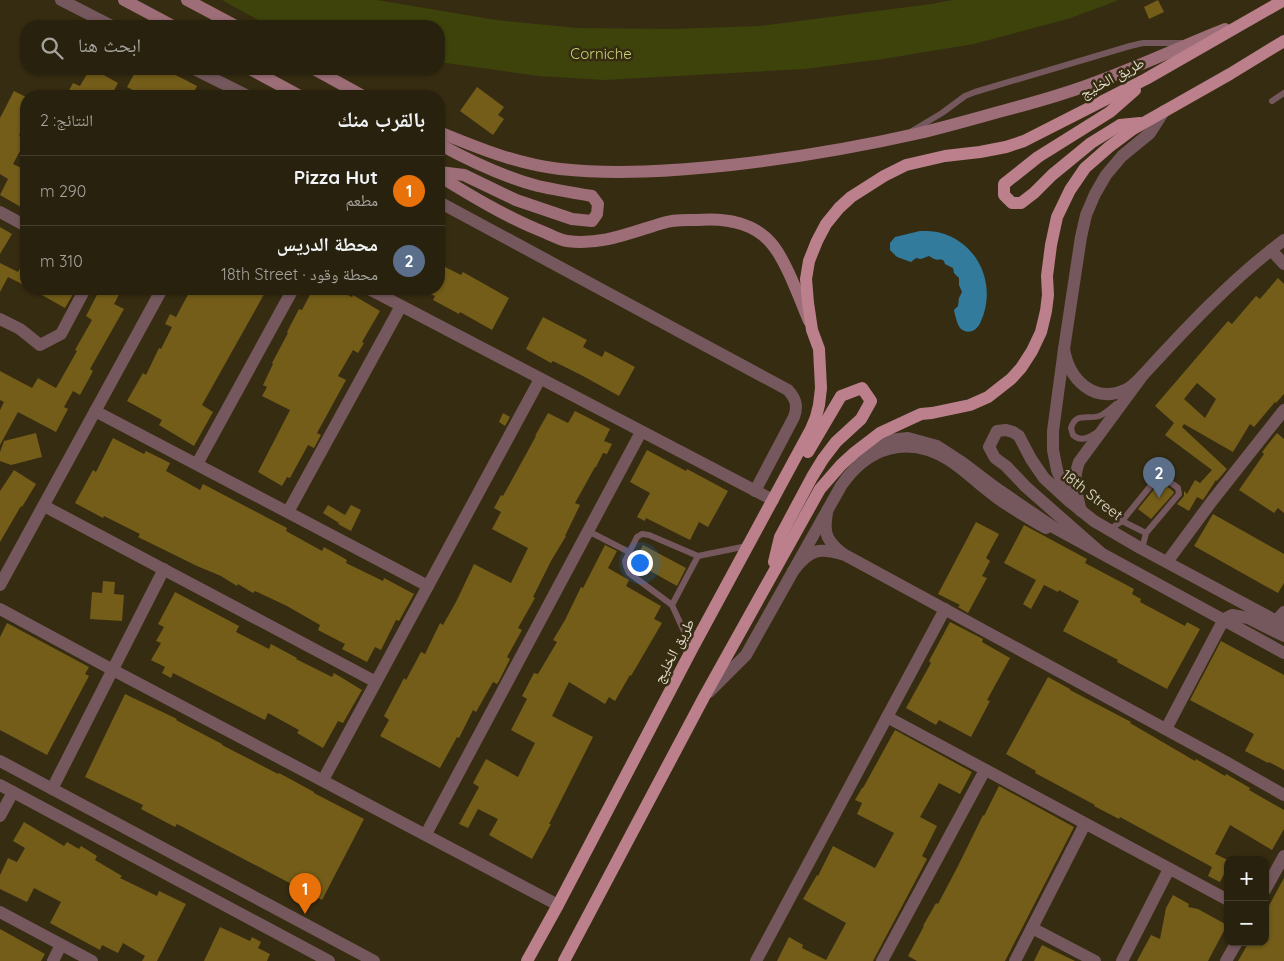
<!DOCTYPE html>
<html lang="ar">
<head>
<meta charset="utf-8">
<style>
	body { margin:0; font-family:Quicksand,"Noto Naskh Arabic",sans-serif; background:#342e1b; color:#f1f3f6; direction:rtl }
	.controls { position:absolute; right:15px; bottom:15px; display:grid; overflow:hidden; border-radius:10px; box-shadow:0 1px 4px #0004 }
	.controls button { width:45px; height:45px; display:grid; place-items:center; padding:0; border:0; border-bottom:1px solid #443e2e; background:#28210d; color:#f1f3f6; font:25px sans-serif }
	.you { position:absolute; left:639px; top:562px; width:18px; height:18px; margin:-12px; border:4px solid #fff; border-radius:50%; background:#1a73e8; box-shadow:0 0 0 8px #1a73e833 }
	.badge { display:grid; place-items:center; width:32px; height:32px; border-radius:50%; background:#8eb9fd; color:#fff; font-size:16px; font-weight:700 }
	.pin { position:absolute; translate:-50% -41px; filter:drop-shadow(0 1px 2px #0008) }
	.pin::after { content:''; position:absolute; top:26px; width:18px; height:15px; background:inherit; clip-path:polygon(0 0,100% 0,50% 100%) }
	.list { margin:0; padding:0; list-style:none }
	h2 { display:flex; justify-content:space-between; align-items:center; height:65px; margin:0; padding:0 20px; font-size:21px }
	h2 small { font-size:16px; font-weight:400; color:#a5a39d }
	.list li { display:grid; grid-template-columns:32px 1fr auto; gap:15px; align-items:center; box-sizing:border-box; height:70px; padding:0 20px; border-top:1px solid #443e2e }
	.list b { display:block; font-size:19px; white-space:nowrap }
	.list p { margin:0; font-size:16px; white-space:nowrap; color:#a5a39d }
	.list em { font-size:16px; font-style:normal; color:#a5a39d }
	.icon { flex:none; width:28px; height:28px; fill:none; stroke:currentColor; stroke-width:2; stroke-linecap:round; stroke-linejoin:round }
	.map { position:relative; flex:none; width:1284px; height:961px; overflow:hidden; direction:ltr }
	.search { position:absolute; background:#28210d; box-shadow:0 1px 4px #0004; left:20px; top:20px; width:425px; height:55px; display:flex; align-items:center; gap:12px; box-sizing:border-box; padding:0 18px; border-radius:20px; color:#a5a39d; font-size:19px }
	.panel { position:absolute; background:#28210d; box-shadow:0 1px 4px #0004; left:20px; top:90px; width:425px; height:205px; border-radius:20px; direction:rtl }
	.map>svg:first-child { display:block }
	.green { fill:#3d430b }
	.water { fill:#327b9c }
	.building { fill:#745d19; fill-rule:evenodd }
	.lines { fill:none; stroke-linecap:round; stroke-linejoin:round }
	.service { stroke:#75585d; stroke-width:6 }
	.minor { stroke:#75585d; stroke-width:12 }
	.tertiary { stroke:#75585d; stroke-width:12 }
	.secondary { stroke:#9d6e77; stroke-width:12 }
	.primary { stroke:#bb808b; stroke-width:12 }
	.labels { text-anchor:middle; stroke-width:5; stroke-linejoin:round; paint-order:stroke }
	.park-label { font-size:15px; fill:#c7d376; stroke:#362c11 }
	.street-label { font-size:15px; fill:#e1dbcb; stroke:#362c11 }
</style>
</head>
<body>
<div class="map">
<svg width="1284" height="961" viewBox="0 0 1284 961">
	<rect width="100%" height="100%" fill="#362c11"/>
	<path class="green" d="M222,0H377L496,20L577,28L671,29L761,26L931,4L952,0H1119L1068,19L974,44L883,59L805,69L604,80L538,76L439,62V26H269Z"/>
	<path class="water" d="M920,231C929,231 938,231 947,235C981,248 996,288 981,321C978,330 968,336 960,328C957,324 955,315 954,310L958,306L959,298L962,292L959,285V278L954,273L953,268L945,264C943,257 939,261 934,259C932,258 931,257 929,256L921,259L916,258L911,262L897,257L890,250V243L895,237Z"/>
	<g class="building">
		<path d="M1158,0L1164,12L1149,19L1144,7Z"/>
		<path d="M90,69H93L118,83L111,96H66L73,83L80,86Z"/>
		<path d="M137,69H164L197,86L192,96H144L127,87Z"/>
		<path d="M477,87L504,107L498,115L504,119L493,135L460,111Z"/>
		<path d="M14,91L26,97V121L19,135L26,140L13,164L26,170V210L0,195L8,179L0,174V118Z"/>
		<path d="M0,227L12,234L0,254Z"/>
		<path d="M26,257V286L8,277L0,292V263L18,272Z"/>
		<path d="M439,264L461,275L463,272L509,298L492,330L460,312L459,314L433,300L435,296L419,289H439Z"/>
		<path d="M1278,278L1284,284V394L1276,403L1275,402L1254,427L1250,424L1233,452L1184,424L1182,427L1227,469L1217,481L1216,480L1203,500L1197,497L1189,511L1177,504L1184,496V491L1187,494L1195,480L1200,483L1212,470L1165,435L1174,423L1155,406L1228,321L1232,324L1256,296L1260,299ZM1197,383L1216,399L1205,418L1184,399Z"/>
		<path d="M31,289H76L65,308Z"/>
		<path d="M100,289H122L114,304L124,309L90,369L93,371L80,395L73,391L64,407L68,409L56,432L18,412L0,445V410L4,402L0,400V371L32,388L38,378L56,388L77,351L75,350L92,320L86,316Z"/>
		<path d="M191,289H267L202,405L213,412L194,446L159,425L162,420L127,401L143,373L146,375L159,348L161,349L172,327L165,324L170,314L176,317Z"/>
		<path d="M313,289H335L352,297L353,295L380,311L362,342L364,343L358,353L353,350L338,376L346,380L317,433L321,435L314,448L308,445L290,478L287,477L282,486L258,472L272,445L290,410L262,396L267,387L263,385L273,364L272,363L288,333L287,332L299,309L302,310Z"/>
		<path d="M543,317L587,340L583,347L602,357L605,351L635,367L619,396L583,376L553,361L551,363L526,349Z"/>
		<path d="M575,411L610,429L604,441L612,444L607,454L603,453L596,467H595L575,503L580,505L565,536H566L551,561L533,597L535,598L518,628L522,630L507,657L510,659L499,681L497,684L493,682L476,712L473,710L459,738L457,737L440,768L380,736L389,720L384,716L404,678L406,680L421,652L425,654L440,623L443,625L457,600L474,564L511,583L528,548L492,529L501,512L494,508L501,495L503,496L536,436H535L548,413L568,423Z"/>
		<path d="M503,413L510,417L505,426L499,422Z"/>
		<path d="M36,433L42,457L11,465L0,461V452L4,441Z"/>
		<path d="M1277,433L1284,439V513L1278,508L1274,513L1239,490L1264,454L1262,452Z"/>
		<path d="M113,438L144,454L146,451L170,463L166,471L200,490L203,484L287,528L286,531L322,551L324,547L347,560L346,563L383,581L384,578L414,594L399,621L396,620L381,650L375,647L367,662L342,649L345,644L318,630L320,625L287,606L255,591L253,593L238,584L237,586L221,576L197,566L138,537L140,534L104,516L103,518L75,503L93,470L96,472Z"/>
		<path d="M647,450L686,471L687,469L728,491L708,527L699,522L690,540L646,518L645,521L637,517L650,493L630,482Z"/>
		<path d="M14,470L36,484L22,507L21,506L0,542V491Z"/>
		<path d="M1160,482H1161L1173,491L1174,493L1151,519L1138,509Z"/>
		<path d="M328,505L345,515L351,505L361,510L351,531L338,524L339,523L323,513Z"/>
		<path d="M1213,514L1284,554V583L1278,593L1194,546Z"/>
		<path d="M976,522L999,534L986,558L990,561L982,576L987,578L968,613L958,607L960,605L938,594Z"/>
		<path d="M1024,525L1087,559L1085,563L1134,589L1132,594L1141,599L1140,602L1185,626L1187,622L1200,629L1167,689L1117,662L1118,660L1063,631L1079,601L1059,590L1058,592L1044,585L1031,609L1023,604L1036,580L1004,563Z"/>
		<path d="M605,545L617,551L608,568L629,580L626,586L661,606L654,619L662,623L631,676L630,675L615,701L609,697L605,704L569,682L552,716L593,737L549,824H551L532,859L489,835L498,819L478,809L468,828L459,824L479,787L473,783L486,759L518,777L535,743L511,730L527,699L522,696L534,673L538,674L557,642L553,640L565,620L581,587L583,588Z"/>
		<path d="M643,545L686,568L677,586L634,562Z"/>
		<path d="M103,581L115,582L114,594L124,595L122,621L90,619L92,592L102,593Z"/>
		<path d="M175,592L239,626L236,632L269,649L271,644L297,658L296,659L332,677L334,673L362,690L343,723L338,721L323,748L297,733L299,730L268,713L265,720L173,673L171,678L162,673L165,667L151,660L161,643L156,641L164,627L158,624Z"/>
		<path d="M950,622L983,639L982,642L1010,658L987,700L990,701L971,737L939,720L936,725L906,708L931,663L929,661Z"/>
		<path d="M7,623L89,667L85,674L89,676L47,755L0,730V637Z"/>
		<path d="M1221,641L1284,675V770L1269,762L1268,763L1245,751L1254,734L1190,700Z"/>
		<path d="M1048,677L1070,689V690L1131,722L1130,723L1195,761L1196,759L1225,776L1226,774L1250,788L1249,790L1284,810V829L1272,850L1230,825L1215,854L1228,860V866L1220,882L1208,876L1212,867L1120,817L1119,819L1094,806L1095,805L1035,773L1036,771L1006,754Z"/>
		<path d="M125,694L177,719L176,720L222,744V745L278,774L279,773L314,792V793L364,819L322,900L177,824L175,827L141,809L143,805L85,777Z"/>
		<path d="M895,730L972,772L960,794L939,783L920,817L937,826L922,856L927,859L873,961H777L789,937L803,945L802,948L826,960L846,923L803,899L817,875L818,876L833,846L875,868L894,833L857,814L862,803L855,800L862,788H863Z"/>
		<path d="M999,786L1074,827L1005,961H917L908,956L924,926H923L936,903L938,904L958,866L983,815L984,816Z"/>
		<path d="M24,822L64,846L67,842L79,849L81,846L97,856L95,860L122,876L120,878L157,896L159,891L186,904L157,961H142L145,956L123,943L118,953L102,945L100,950L50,923L61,902L34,888L27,902L0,889V875L8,858L17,862L25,848L13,841Z"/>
		<path d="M1284,878V961H1238L1249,942H1265V913Z"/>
		<path d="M1173,895L1189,904L1188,907L1198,909L1227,925L1208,961H1137L1151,935L1160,939L1166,908Z"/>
		<path d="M220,927L250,941L252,937L261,942L258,948L270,954L267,961H204Z"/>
		<path d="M0,929L45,954L41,961H0Z"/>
		<path d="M1042,945L1075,961H1034Z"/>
	</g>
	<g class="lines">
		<g class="service">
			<path d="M1272,101L1284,93"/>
			<path d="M912,131L942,113L965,96L975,92L1130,46L1143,43H1184"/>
			<path d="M1096,433C1088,438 1081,442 1073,435L1071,428C1076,412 1086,420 1099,416C1105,414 1110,409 1116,404"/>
			<path d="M1122,521L1157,478L1162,476L1178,488L1179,494L1146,533"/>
			<path d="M1109,530L1122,521L1146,533L1142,549"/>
			<path d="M588,531L629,552"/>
			<path d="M672,605L629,573L626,566L625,561L637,537L642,534L649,535L698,556"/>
			<path d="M692,649L672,605L698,556L747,546"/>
		</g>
		<g class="minor">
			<path d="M439,202L788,390C796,399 798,406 794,417L755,491"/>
			<path d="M0,212L26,226"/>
			<path d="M1271,250L1284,264"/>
			<path d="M369,289L773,500"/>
			<path d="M0,319L20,329L40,345L61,334L85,289"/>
			<path d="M1064,349C1069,379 1093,404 1125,390C1132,387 1138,380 1143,375L1079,462C1072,482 1076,491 1081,511"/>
			<path d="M1143,375C1187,327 1232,279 1284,240"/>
			<path d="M95,411L428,586"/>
			<path d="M197,464L293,289"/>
			<path d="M44,506L376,682"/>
			<path d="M288,512L401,306"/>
			<path d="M827,513C823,534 827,541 843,554"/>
			<path d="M1167,562L1212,501L1284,410"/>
			<path d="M793,571C810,549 819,547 845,555L1226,762L1284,795"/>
			<path d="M0,585L162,289"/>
			<path d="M0,609L113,670L558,905"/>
			<path d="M1276,621L1284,612"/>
			<path d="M709,692L746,655L841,486C867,447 908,434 949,460C964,469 977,483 991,493C1008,507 1027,517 1046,528"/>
			<path d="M887,717L1228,900"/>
			<path d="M1166,729L1224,619"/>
			<path d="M323,780L540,379"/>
			<path d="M52,789L164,569"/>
			<path d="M0,816L13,792"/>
			<path d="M426,834L641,432"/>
			<path d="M1265,890L1284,856"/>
			<path d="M0,912L92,961"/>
			<path d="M1032,928L1095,961"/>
			<path d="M53,961L61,945"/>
			<path d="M756,961L945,609"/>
			<path d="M882,961L985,770"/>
			<path d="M1015,961L1085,824"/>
			<path d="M1122,961L1169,869"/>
			<path d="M1226,961L1237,942"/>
		</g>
		<g class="tertiary">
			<path d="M61,0L112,26"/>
			<path d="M194,69L248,96"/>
			<path d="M855,456L889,440L908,438L937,446L963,463L996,488L1053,527L1284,653"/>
			<path d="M1068,497L1057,470L1053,450V431L1064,349L1081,237L1086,215L1095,194L1106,175L1122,156L1150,133L1164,111"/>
			<path d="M1101,553L1026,487L1006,466L995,458L989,447L997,431L1006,430L1013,432L1019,436L1031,459L1044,478L1069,501L1094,521L1142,549L1284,625"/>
			<path d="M1224,619L1232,615L1248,618L1284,636"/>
			<path d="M0,761L374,961"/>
			<path d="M0,785L329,961"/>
		</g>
		<g class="secondary">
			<path d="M124,0L173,26"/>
			<path d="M187,0L236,26"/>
			<path d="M250,69L300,96"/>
			<path d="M314,69L363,96"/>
			<path d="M439,132C478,148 517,164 560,169C616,175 674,171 731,165C794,158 858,147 920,133C945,127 970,120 995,113C1021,106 1048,99 1074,90C1125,73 1175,49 1225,29"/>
			<path d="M439,144C470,161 504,177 538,186C556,190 574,193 592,196L598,204L597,214L592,221L572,219L516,200L464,175L439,172"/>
			<path d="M439,176C473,197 508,218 546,233C553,236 560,240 567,241C601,246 632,232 663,223C674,219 687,220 697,220C723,218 753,222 771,243C786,260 800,300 809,321"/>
		</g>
		<g class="primary">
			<path d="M1135,90L1110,112L1038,157L1004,184V195L1012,203H1021L1034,193L1052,175L1091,143L1120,125L1140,123"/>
			<path d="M774,562L780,537L812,477L823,459L836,442L861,419L871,401L862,388L841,396L808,452"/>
			<path d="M527,961L558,905L692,649L811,429L816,417L819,405L821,388L819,349L812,330L808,303L806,279L809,261L817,241L826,224L839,208L851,197L884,176L906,165L945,156L980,152L1006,147L1024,141L1146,79L1284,0"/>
			<path d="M564,961L704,697L820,489L841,465L854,453L880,433L921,414L932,413L970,405L988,397L1011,379L1021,368L1032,351L1041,332L1046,311L1048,295L1047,276L1051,245L1057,217L1070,190L1085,168L1109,147L1133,129L1230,74L1284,41"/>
		</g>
	</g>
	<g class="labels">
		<g class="park-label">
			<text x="601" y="59">Corniche</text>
		</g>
		<g class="street-label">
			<text transform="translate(1112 78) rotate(-28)" y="5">طريق الخليج</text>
			<text transform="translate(1092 495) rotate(38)" y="5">18th Street</text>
			<text transform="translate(674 651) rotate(-62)" y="5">طريق الخليج</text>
		</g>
	</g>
</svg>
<div class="controls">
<button>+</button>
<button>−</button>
</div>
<div class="you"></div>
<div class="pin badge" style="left:305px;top:914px;background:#e8710a">1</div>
<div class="pin badge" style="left:1159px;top:498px;background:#5c6f8a">2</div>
<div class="search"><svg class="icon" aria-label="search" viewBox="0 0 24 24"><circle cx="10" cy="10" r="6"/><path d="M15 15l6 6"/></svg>ابحث هنا</div>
<section class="panel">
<h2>بالقرب منك<small>النتائج: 2</small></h2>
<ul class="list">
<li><span class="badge" style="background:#e8710a">1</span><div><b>Pizza Hut</b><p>مطعم</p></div><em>290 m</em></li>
<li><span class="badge" style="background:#5c6f8a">2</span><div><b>محطة الدريس</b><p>محطة وقود · 18th Street</p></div><em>310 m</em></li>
</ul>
</section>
</div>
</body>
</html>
